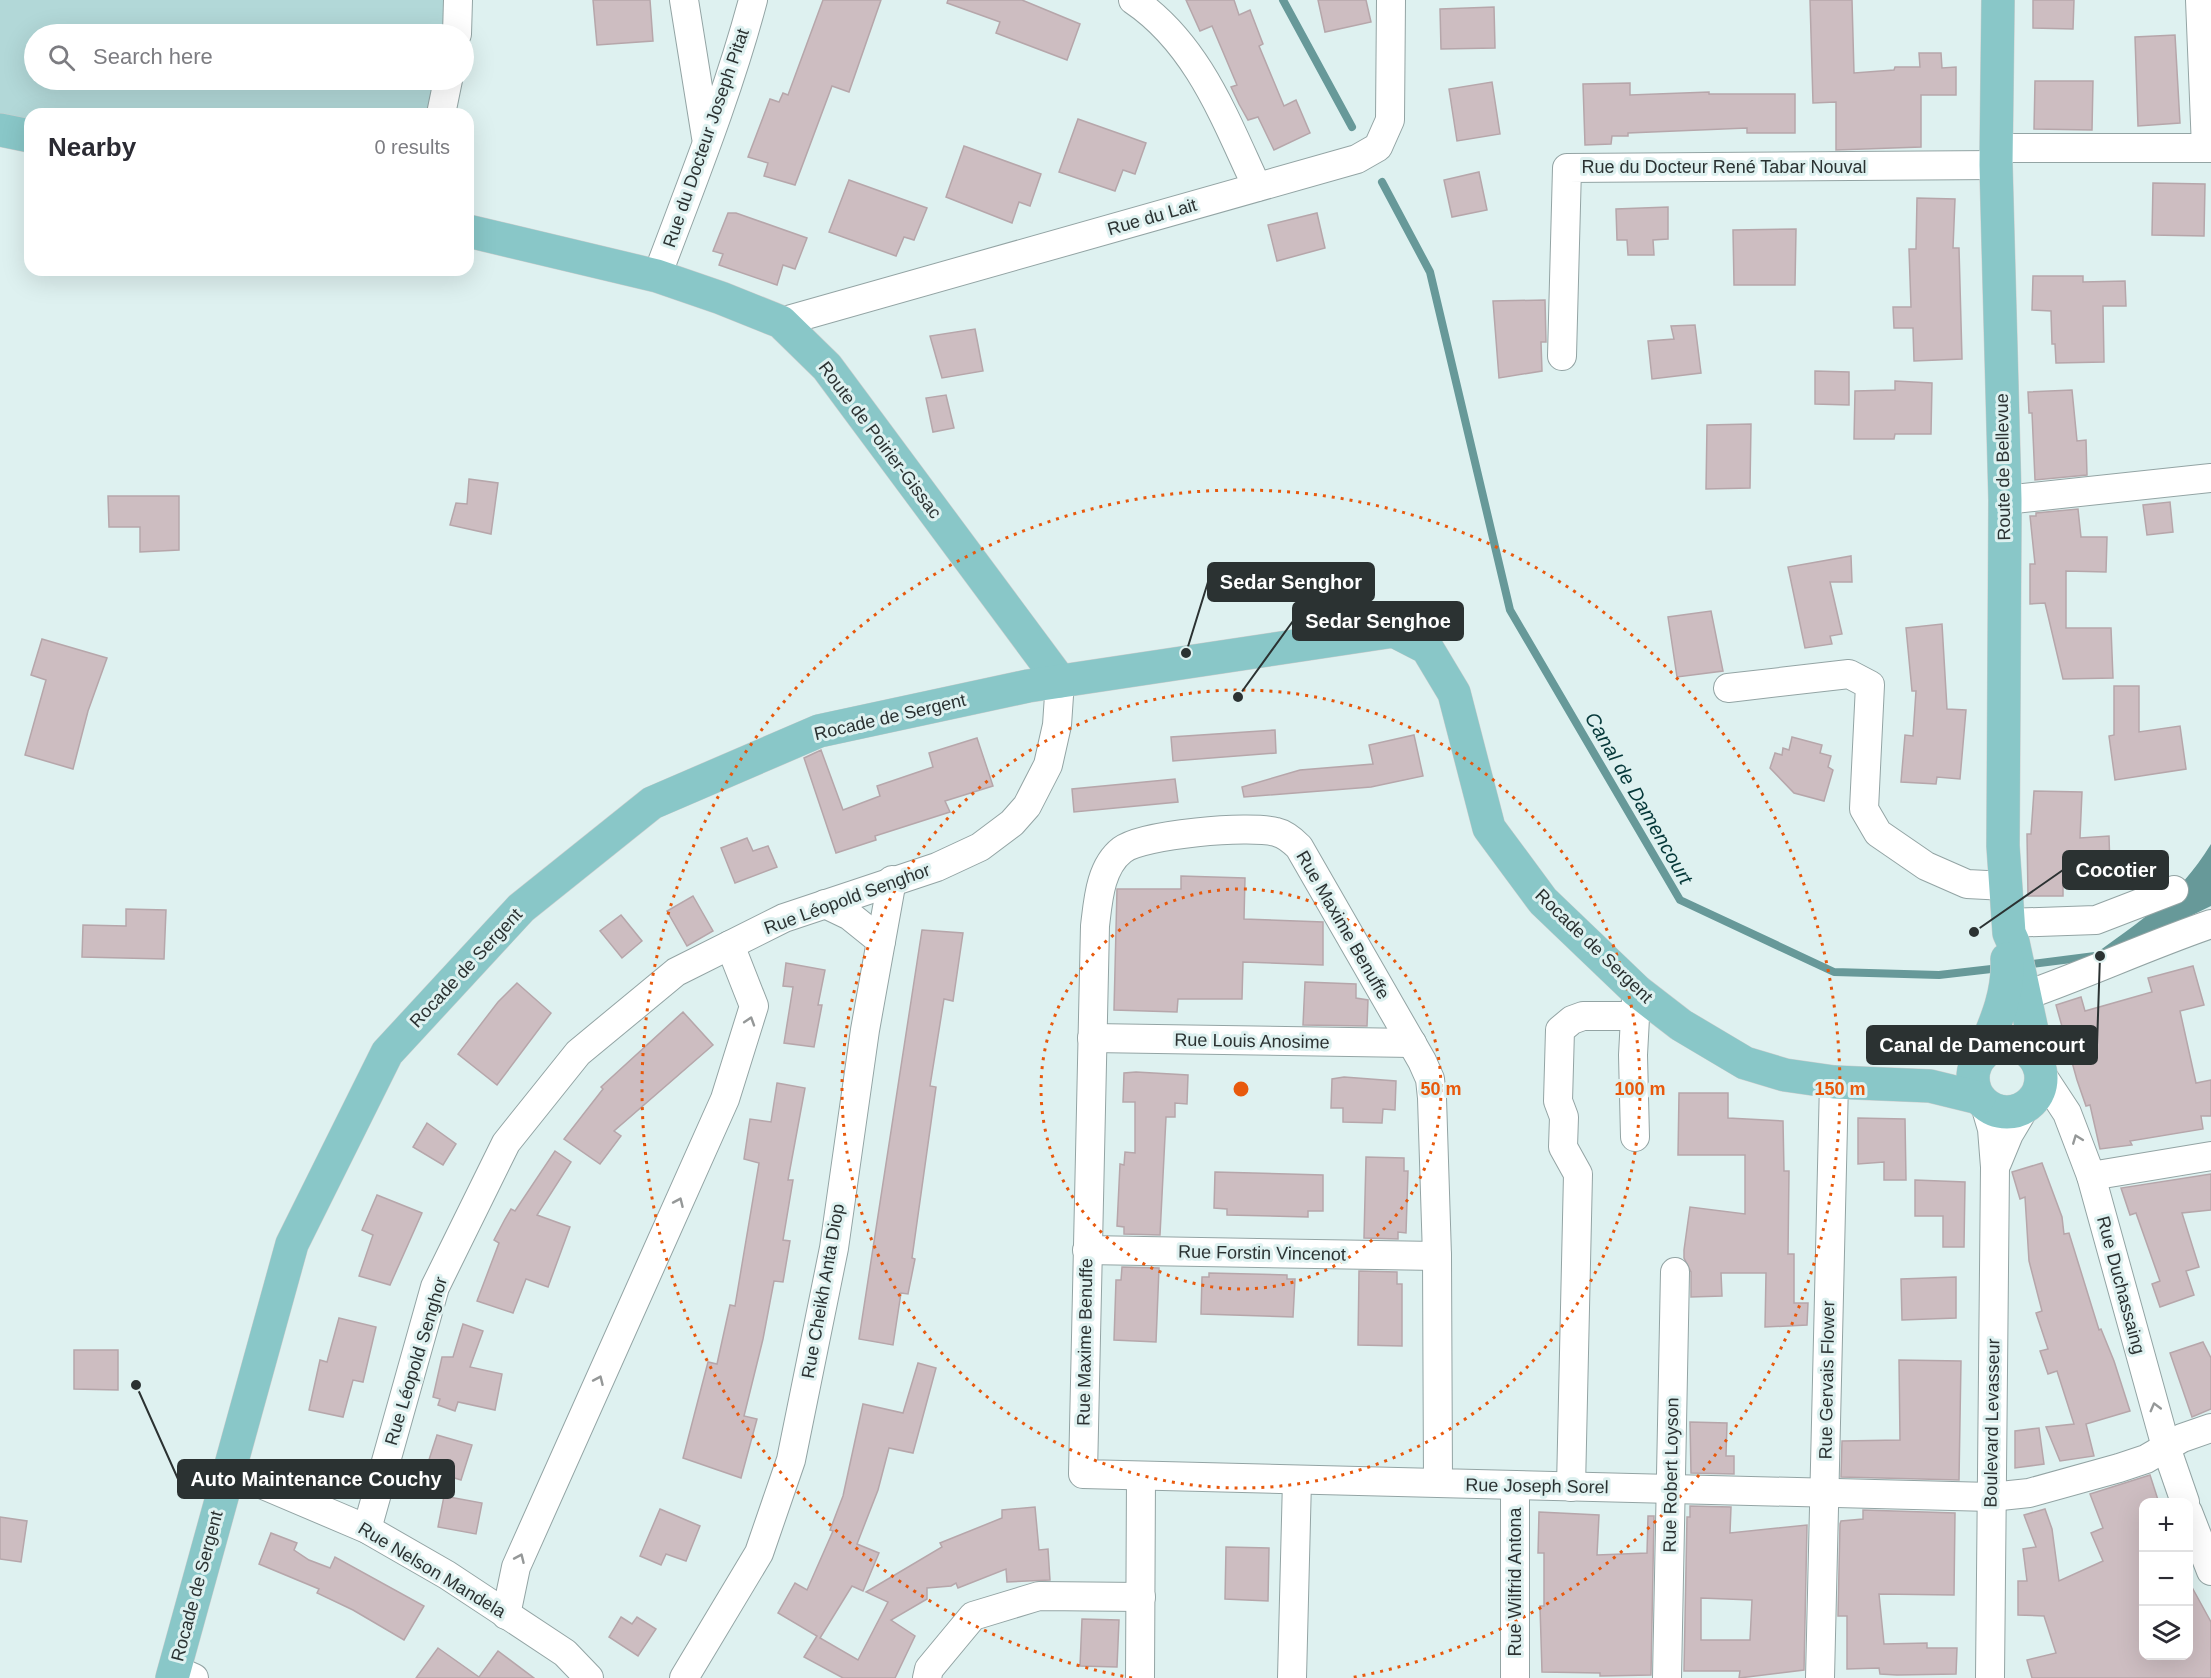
<!DOCTYPE html>
<html lang="en">
<head>
<meta charset="utf-8">
<style>
	body { margin:0; font-family:Arial,sans-serif; background:#f7f7f7; color:#2b2b33 }
	.controls { position:absolute; right:18px; bottom:18px; display:grid; overflow:hidden; border-radius:12px; box-shadow:0 6px 24px #0002 }
	.controls button { width:54px; height:54px; display:grid; place-items:center; padding:0; border:0; border-bottom:2px solid #e1e1e2; background:#fff; color:#2b2b33; font:30px sans-serif }
	.list { margin:0; padding:0; list-style:none }
	h2 { display:flex; justify-content:space-between; align-items:center; height:78px; margin:0; padding:0 24px; font-size:26px }
	h2 small { font-size:20px; font-weight:400; color:#7c7c81 }
	.icon { flex:none; width:33px; height:33px; fill:none; stroke:currentColor; stroke-width:2; stroke-linecap:round; stroke-linejoin:round }
	.map { position:relative; flex:none; width:2211px; height:1678px; overflow:hidden }
	.search { position:absolute; background:#fff; box-shadow:0 6px 24px #0002; left:24px; top:24px; width:450px; height:66px; display:flex; align-items:center; gap:15px; box-sizing:border-box; padding:0 21px; border-radius:33px; color:#7c7c81; font-size:22px }
	.panel { position:absolute; background:#fff; box-shadow:0 6px 24px #0002; left:24px; top:108px; width:450px; height:168px; border-radius:18px }
	.map>svg:first-child { display:block }
	.green { fill:#b2d8d8 }
	.water { fill:#679999 }
	.lines { fill:none; stroke-linecap:round; stroke-linejoin:round }
	.stream { stroke:#679999; stroke-width:8 }
	.building { fill:#cdbdc1; stroke:#b6a6aa; stroke-width:1.5; fill-rule:evenodd }
	.minor-casing { stroke:#93a4a4; stroke-width:30 }
	.major-casing { stroke:#cccece; stroke-width:34 }
	.minor { stroke:#fff; stroke-width:28 }
	.major { stroke:#89c7c8; stroke-width:33 }
	.oneway { stroke:#959898 }
	.ring { fill:none; stroke:#e8590c; stroke-width:3; stroke-dasharray:3 6 }
	.labels { text-anchor:middle; stroke-width:6; stroke-linejoin:round; paint-order:stroke }
	.street-label { font-size:18px; fill:#2b3232; stroke:#def1f0 }
	.water-label { font-size:20px; font-style:italic; fill:#053839; stroke:#def1f0 }
	.centre { fill:#e8590c; stroke:#def1f0; stroke-width:3 }
	.ring-label { font-size:18px; text-anchor:middle; font-weight:bold; fill:#e8590c; stroke:#def1f0; stroke-width:6; stroke-linejoin:round; paint-order:stroke }
	.leader { fill:none; stroke:#2b3232; stroke-width:2 }
	.callout-dot { fill:#2b3232; stroke:#def1f0; stroke-width:2 }
	.callout { fill:#2b3232; stroke:#2b3232; stroke-width:2 }
	.callout-label { font-size:20px; text-anchor:middle; font-weight:bold; fill:#fff }
</style>
</head>
<body>
<div class="map">
<svg width="2211" height="1678" viewBox="0 0 2211 1678">
	<rect width="100%" height="100%" fill="#def1f0"/>
	<path class="green" d="M0,0H446L445,34H34V80H435L427,114H30V126L0,120Z"/>
	<path class="water" d="M2211,844V906L2106,957H2091C2141,920 2177,899 2211,844Z"/>
	<g class="lines">
		<g class="stream">
			<path d="M1283,0L1352,127"/>
			<path d="M1382,182L1430,272L1510,610L1680,900L1834,972L1939,975L2000,968"/>
			<path d="M2024,965L2095,956"/>
		</g>
	</g>
	<g class="building">
		<path d="M593,0H650L653,41L597,45Z"/>
		<path d="M823,0H881L849,92L832,86L795,185L764,176L768,163L748,157L770,99L779,102L783,93L788,95Z"/>
		<path d="M948,0H1022L1080,24L1067,60L996,33L1000,22L947,3Z"/>
		<path d="M1186,0H1234L1239,15L1250,10L1263,44L1259,46L1284,106L1296,100L1310,133L1274,150L1258,117L1248,120L1239,104L1231,87L1237,85L1212,26L1200,31Z"/>
		<path d="M1318,0H1366L1371,22L1325,32Z"/>
		<path d="M1810,0H1852L1854,73L1894,70L1895,67H1920L1919,53H1941L1942,68L1956,67V95H1921V147L1836,150V102L1813,103Z"/>
		<path d="M2033,0H2074L2073,29L2033,28Z"/>
		<path d="M1494,7L1495,48L1441,49L1440,9Z"/>
		<path d="M2175,35L2180,123L2138,126L2135,37Z"/>
		<path d="M2035,81H2093L2092,130L2034,129Z"/>
		<path d="M1492,82L1500,134L1457,141L1449,89Z"/>
		<path d="M1630,83V95L1709,92V94H1795V133H1747V128L1628,133V136H1612L1611,144L1585,145L1583,84Z"/>
		<path d="M1078,119L1146,143L1135,174L1123,170L1115,191L1059,172Z"/>
		<path d="M964,146L1041,174L1030,206L1019,202L1012,223L946,197Z"/>
		<path d="M1479,172L1487,210L1452,217L1444,180Z"/>
		<path d="M849,180L927,208L914,240L904,237L896,256L829,232Z"/>
		<path d="M2153,183L2205,184L2204,236L2152,235Z"/>
		<path d="M1917,198L1955,199L1953,248H1959L1962,359L1914,361L1913,328H1894L1893,307H1911L1909,249H1916Z"/>
		<path d="M1668,207V239L1653,240L1654,255H1628L1627,240H1617L1616,209Z"/>
		<path d="M728,213H736L807,238L795,269L783,265L777,285L719,265L723,254L713,251Z"/>
		<path d="M1317,213L1325,248L1277,261L1268,225Z"/>
		<path d="M1796,229L1795,285H1734L1733,230Z"/>
		<path d="M2033,276H2083V282L2125,281L2126,306H2103L2104,362L2056,363L2055,344H2052L2051,311L2032,310Z"/>
		<path d="M1545,300L1546,342H1541L1542,371L1499,378L1493,301Z"/>
		<path d="M1695,325L1701,373L1652,379L1648,341L1674,339L1671,326Z"/>
		<path d="M975,329L983,371L942,378L930,336Z"/>
		<path d="M1815,371L1849,372V405L1815,404Z"/>
		<path d="M1895,381L1932,383L1931,434H1895L1894,439H1854L1855,391L1895,390Z"/>
		<path d="M2072,390L2077,441L2086,440L2087,475L2035,480L2032,413H2029L2028,392Z"/>
		<path d="M946,395L954,428L933,432L926,398Z"/>
		<path d="M1751,424L1750,488L1706,489L1707,425Z"/>
		<path d="M469,479L498,483L491,534L450,525L456,503L467,504Z"/>
		<path d="M108,496H179V550L140,552V527H109Z"/>
		<path d="M2170,502L2173,532L2147,535L2143,505Z"/>
		<path d="M2078,509L2081,537H2107L2106,572L2066,571V628H2111L2113,678L2063,679L2045,603L2030,604V564H2035L2030,516H2036V513Z"/>
		<path d="M1851,556L1852,582H1830L1842,634L1830,636L1832,644L1805,648L1788,567Z"/>
		<path d="M1711,611L1723,671L1677,677L1668,617Z"/>
		<path d="M1942,624L1947,709L1966,710L1960,779L1937,777L1936,784L1901,782L1905,735L1913,736L1916,691H1912L1906,628Z"/>
		<path d="M42,639L107,658L88,711L73,769L25,755L46,680L31,675Z"/>
		<path d="M2114,686H2139V732L2180,726L2186,769L2115,780L2109,736L2114,735Z"/>
		<path d="M1275,730L1276,753L1173,761L1171,737Z"/>
		<path d="M1414,735L1423,776L1371,787L1244,797L1242,787L1300,770L1373,764L1369,745Z"/>
		<path d="M1792,737L1822,745L1820,753L1831,756L1828,767L1833,770L1824,801L1794,793L1770,768L1775,753L1782,755L1783,748L1789,750Z"/>
		<path d="M977,738L993,786L945,801L950,812L875,836L876,840L836,853L804,758L821,750L843,810L880,796L877,786L933,767L929,753Z"/>
		<path d="M1175,779L1178,802L1074,812L1072,789Z"/>
		<path d="M2034,791L2082,792L2080,838L2109,836L2110,868L2063,870V896H2028L2027,834H2031Z"/>
		<path d="M747,838L753,851L768,846L777,867L735,883L721,848Z"/>
		<path d="M1181,876L1245,878L1244,919L1323,922V965L1243,962L1242,999H1178L1177,1012L1114,1010L1117,889H1181Z"/>
		<path d="M693,896L713,931L687,946L667,911Z"/>
		<path d="M126,909L166,910L164,959L82,957L83,925L126,926Z"/>
		<path d="M621,915L642,941L622,958L600,931Z"/>
		<path d="M922,930L963,933L953,1001L944,999L930,1086L936,1087L912,1258L915,1259L908,1294L901,1293L893,1345L859,1339Z"/>
		<path d="M786,963L825,970L818,1005H822L814,1047L784,1043L793,987L783,986Z"/>
		<path d="M2193,966L2204,1005L2180,1011L2196,1083L2211,1080V1116H2201L2203,1129L2130,1141L2132,1145L2100,1149L2090,1105L2086,1106L2077,1080L2056,1005L2081,997L2085,1011L2152,992L2148,978Z"/>
		<path d="M1305,982L1356,984V998L1368,1000L1367,1026L1303,1025Z"/>
		<path d="M517,983L551,1013L497,1085L458,1054L498,1002Z"/>
		<path d="M683,1012L713,1045L614,1131L621,1136L600,1164L564,1139L603,1089L601,1087Z"/>
		<path d="M1136,1072L1188,1075L1187,1104L1175,1103V1117H1166L1160,1235L1124,1234V1227L1117,1226L1120,1164L1124,1165L1125,1152L1135,1153V1102H1123L1124,1073Z"/>
		<path d="M1344,1077L1396,1081L1395,1110L1383,1109L1382,1123L1343,1122V1108H1331L1332,1079Z"/>
		<path d="M777,1083L805,1088L788,1180H793L783,1240L790,1241L783,1282L774,1281L763,1339L744,1416L757,1419L741,1478L683,1458L708,1362L717,1364L730,1305L735,1306L759,1163L744,1159L750,1119L771,1122Z"/>
		<path d="M1679,1093H1728V1118L1783,1121L1784,1171H1789L1788,1254H1794V1303H1808L1807,1325L1765,1327L1766,1273H1721L1722,1296L1691,1297V1272L1684,1258V1250L1690,1207L1745,1214V1155H1678Z"/>
		<path d="M1858,1118L1905,1119L1906,1180H1884V1162L1858,1164Z"/>
		<path d="M427,1123L456,1144L443,1165L413,1147Z"/>
		<path d="M555,1151L571,1162L537,1215L570,1227L548,1287L526,1279L513,1313L477,1301L499,1243L494,1240L505,1219L511,1209L515,1211Z"/>
		<path d="M1366,1157L1404,1158V1171H1408L1406,1233L1398,1232V1239L1364,1238Z"/>
		<path d="M2042,1163L2062,1217L2064,1234L2069,1233L2099,1330L2101,1329L2114,1361L2130,1411L2086,1424L2094,1456L2060,1461L2046,1427L2074,1424L2057,1371L2048,1374L2040,1351L2048,1349L2036,1313L2042,1311L2029,1261L2025,1197L2020,1199L2012,1172Z"/>
		<path d="M1215,1172L1323,1175V1211H1308V1217L1227,1215V1209L1214,1208Z"/>
		<path d="M2211,1174V1210L2182,1213L2199,1267L2186,1271L2194,1295L2160,1307L2152,1284L2160,1281L2136,1213L2130,1215L2121,1188Z"/>
		<path d="M1915,1180L1965,1182L1964,1247H1943V1216H1915Z"/>
		<path d="M377,1195L422,1213L390,1285L359,1276L373,1235L362,1230Z"/>
		<path d="M1122,1267L1159,1268L1156,1342L1114,1340L1116,1280H1121Z"/>
		<path d="M1359,1271L1397,1272V1284H1402V1346L1358,1345Z"/>
		<path d="M1209,1273L1287,1275V1279H1295L1293,1317L1201,1314L1202,1277H1209Z"/>
		<path d="M1956,1277V1318L1902,1320L1901,1279Z"/>
		<path d="M339,1318L376,1327L363,1382L353,1380L343,1417L309,1410L320,1360L327,1362Z"/>
		<path d="M463,1324L483,1331L470,1367L502,1374L495,1410L458,1402L455,1411L438,1405L440,1399L433,1397L442,1357H453Z"/>
		<path d="M2203,1342L2211,1358V1409L2192,1417L2170,1353Z"/>
		<path d="M74,1350H118V1390L74,1389Z"/>
		<path d="M1899,1360L1961,1361L1959,1480L1841,1477L1842,1441L1900,1440Z"/>
		<path d="M918,1363L936,1368L913,1453L889,1448L878,1490L857,1544L879,1553L863,1591L852,1586L820,1638L858,1660L888,1602L866,1592L942,1547L940,1543L1002,1518V1510L1035,1507L1039,1550L1048,1549L1050,1580L1007,1582L1006,1569L958,1588L956,1583L951,1586L927,1588V1599L891,1620L915,1636L895,1678H843L804,1657L817,1636L778,1613L795,1583L807,1590L833,1531L830,1530L843,1496L863,1404L903,1413Z"/>
		<path d="M1690,1422L1727,1423L1726,1456H1734V1474L1691,1473Z"/>
		<path d="M2039,1428L2044,1464L2015,1468V1431Z"/>
		<path d="M437,1435L472,1445L461,1480L426,1469Z"/>
		<path d="M2150,1475L2159,1503H2144V1656H2188V1580L2211,1622V1678H2032L2027,1660L2056,1653L2044,1616L2018,1615V1581H2027L2023,1549L2036,1547L2024,1515L2045,1509L2052,1529L2059,1581L2103,1561L2091,1533L2103,1528L2090,1494Z"/>
		<path d="M444,1496L482,1503L476,1534L438,1527Z"/>
		<path d="M1690,1506L1731,1507L1730,1533L1807,1525L1804,1670L1739,1678L1740,1671H1684L1687,1517H1690ZM1701,1598L1752,1600L1750,1640H1701Z"/>
		<path d="M660,1509L700,1526L686,1561L666,1554L661,1565L640,1556Z"/>
		<path d="M1863,1510L1955,1513L1954,1595L1879,1594L1884,1644L1927,1643V1648H1957L1956,1674L1897,1675L1880,1674L1879,1668L1847,1669V1616H1838L1840,1524L1841,1521L1863,1519Z"/>
		<path d="M1539,1512L1599,1515L1597,1555L1647,1553L1648,1516H1654L1651,1675L1600,1676V1673L1542,1672L1540,1606H1544V1553H1538Z"/>
		<path d="M0,1517L27,1521L21,1562L0,1559Z"/>
		<path d="M271,1533L297,1543L294,1550L309,1560L330,1568L335,1557L424,1606L404,1640L353,1610L317,1593L319,1589L259,1564Z"/>
		<path d="M1226,1547L1269,1548L1268,1601L1225,1599Z"/>
		<path d="M621,1617L632,1624L637,1617L656,1629L638,1656L609,1637Z"/>
		<path d="M1082,1619L1119,1620L1117,1667L1080,1666Z"/>
		<path d="M438,1648L479,1677L498,1651L534,1678H416Z"/>
	</g>
	<g class="lines">
		<g class="minor-casing">
			<g id="minor">
				<path d="M684,0L706,137"/>
				<path d="M1133,0C1198,44 1225,119 1257,187"/>
				<path d="M2200,0L2206,148"/>
				<path d="M457,34L458,0"/>
				<path d="M441,114L448,80"/>
				<path d="M1997,148H2211"/>
				<path d="M657,276C691,185 728,94 753,0"/>
				<path d="M781,322L1357,159L1378,147L1390,120L1391,0"/>
				<path d="M1562,356L1567,168L1996,165"/>
				<path d="M2005,500L2211,478"/>
				<path d="M1728,688L1849,674L1870,685L1864,809L1878,833L1926,866L1967,884L2006,886"/>
				<path d="M825,904L850,916L881,941"/>
				<path d="M2007,923L2096,920L2174,890"/>
				<path d="M2024,996C2087,974 2147,946 2211,924"/>
				<path d="M1092,1038L1412,1043"/>
				<path d="M2042,1075L2067,1113L2091,1176L2166,1447L2185,1502"/>
				<path d="M1985,1105L1992,1129L1995,1167L1990,1678"/>
				<path d="M1635,1137L1633,1055L1636,999"/>
				<path d="M1997,1163L2009,1134L2024,1109"/>
				<path d="M2091,1176L2211,1156"/>
				<path d="M1087,1250L1437,1256"/>
				<path d="M228,1470L367,1529L447,1575L565,1653L589,1678"/>
				<path d="M1438,1483L1437,1256L1432,1098L1430,1079L1422,1061L1299,847C1292,840 1285,834 1276,832C1249,825 1143,834 1122,850C1100,867 1098,901 1095,926L1083,1474L1991,1497L2029,1493L2119,1468L2146,1459L2182,1438L2211,1428"/>
				<path d="M1571,1487L1578,1174L1563,1147L1564,1117L1558,1101L1560,1030L1572,1020L1583,1016H1635"/>
				<path d="M2188,1512L2211,1571"/>
				<path d="M367,1529L435,1287L506,1143L578,1053L676,972L784,918L937,867L980,847L1012,823L1027,806L1048,765L1057,725L1060,681"/>
				<path d="M506,1615L516,1567L725,1099L754,1006L730,945"/>
				<path d="M174,1669L194,1678"/>
				<path d="M684,1678L759,1553L791,1460L834,1248L865,1030L892,880"/>
				<path d="M927,1678L929,1669L973,1616L1039,1596L1141,1597"/>
				<path d="M1140,1678L1141,1476"/>
				<path d="M1292,1678L1297,1480"/>
				<path d="M1515,1678V1487"/>
				<path d="M1667,1678L1675,1272"/>
				<path d="M1820,1678L1834,1082"/>
			</g>
		</g>
		<g class="major-casing">
			<g id="major">
				<path d="M1998,0L1996,165L2005,500L2003,846L2009,933L2013,942L2033,1035L2034,1056"/>
				<path d="M0,130L30,136"/>
				<path d="M468,231L657,276L721,298L781,322L827,367L1060,681"/>
				<circle cx="2007" cy="1078" r="34"/>
				<path d="M1982,1055C1995,1024 2009,994 2007,959"/>
				<path d="M172,1678L292,1244L387,1053L521,908L652,803L819,731L1028,686L1394,631L1427,648L1454,693L1489,828L1543,901L1637,991L1681,1025L1745,1063L1785,1075L1834,1082L1930,1086L1979,1098"/>
			</g>
		</g>
		<use href="#minor" class="minor"/>
		<use href="#major" class="major"/>
	</g>
	<defs><path id="oneway-chevron" d="M-2-3.5L2.5 0L-2 3.5" fill="none" stroke-width="1.6" stroke-linecap="round" stroke-linejoin="round" transform="scale(1.5)"/></defs>
	<g class="oneway">
		<use href="#oneway-chevron" transform="translate(750 1021) rotate(-72)"/>
		<use href="#oneway-chevron" transform="translate(2077 1139) rotate(-111)"/>
		<use href="#oneway-chevron" transform="translate(679 1202) rotate(-66)"/>
		<use href="#oneway-chevron" transform="translate(599 1380) rotate(-66)"/>
		<use href="#oneway-chevron" transform="translate(2155 1407) rotate(-105)"/>
		<use href="#oneway-chevron" transform="translate(520 1558) rotate(-66)"/>
	</g>
	<g class="ring">
		<circle cx="1241" cy="1089" r="200"/>
		<circle cx="1241" cy="1089" r="399"/>
		<path d="M1132 1678A599 599 0 1 1 1350 1678"/>
	</g>
	<g class="labels">
		<g class="street-label">
			<text transform="translate(706 138) rotate(-71)" y="6">Rue du Docteur Joseph Pitat</text>
			<text x="1724" y="173">Rue du Docteur René Tabar Nouval</text>
			<text transform="translate(1152 217) rotate(-16)" y="6">Rue du Lait</text>
			<text transform="translate(880 440) rotate(53)" y="6">Route de Poirier-Gissac</text>
			<text transform="translate(2003 467) rotate(-91)" y="6">Route de Bellevue</text>
			<text transform="translate(890 717) rotate(-13)" y="6">Rocade de Sergent</text>
			<text transform="translate(847 899) rotate(-20)" y="6">Rue Léopold Senghor</text>
			<text transform="translate(1343 925) rotate(60)" y="6">Rue Maxime Benuffe</text>
			<text transform="translate(1594 946) rotate(44)" y="6">Rocade de Sergent</text>
			<text transform="translate(466 968) rotate(-47)" y="6">Rocade de Sergent</text>
			<text transform="translate(1252 1041) rotate(1)" y="6">Rue Louis Anosime</text>
			<text transform="translate(1262 1253) rotate(1)" y="6">Rue Forstin Vincenot</text>
			<text transform="translate(2121 1285) rotate(75)" y="6">Rue Duchassaing</text>
			<text transform="translate(823 1291) rotate(-80)" y="6">Rue Cheikh Anta Diop</text>
			<text transform="translate(1085 1342) rotate(-89)" y="6">Rue Maxime Benuffe</text>
			<text transform="translate(416 1361) rotate(-73)" y="6">Rue Léopold Senghor</text>
			<text transform="translate(1827 1380) rotate(-89)" y="6">Rue Gervais Flower</text>
			<text transform="translate(1992 1423) rotate(-89)" y="6">Boulevard Levasseur</text>
			<text transform="translate(1671 1475) rotate(-89)" y="6">Rue Robert Loyson</text>
			<text transform="translate(1537 1486) rotate(1)" y="6">Rue Joseph Sorel</text>
			<text transform="translate(432 1570) rotate(31)" y="6">Rue Nelson Mandela</text>
			<text transform="translate(1515 1582) rotate(-90)" y="6">Rue Wilfrid Antona</text>
			<text transform="translate(197 1586) rotate(-75)" y="6">Rocade de Sergent</text>
		</g>
		<g class="water-label">
			<text transform="translate(1639 798) rotate(60)" y="7">Canal de Damencourt</text>
		</g>
	</g>
	<circle cx="1241" cy="1089" r="9" class="centre"/>
	<g class="ring-label">
		<text x="1441" y="1095">50 m</text>
		<text x="1640" y="1095">100 m</text>
		<text x="1840" y="1095">150 m</text>
	</g>
	<path class="leader" d="M1186 653L1208 582M1238 697L1293 621M1974 932L2063 870M2100 956L2097 1045M136 1385L178 1479"/>
	<g class="callout-dot">
		<circle cx="1186" cy="653" r="6"/>
		<circle cx="1238" cy="697" r="6"/>
		<circle cx="1974" cy="932" r="6"/>
		<circle cx="2100" cy="956" r="6"/>
		<circle cx="136" cy="1385" r="6"/>
	</g>
	<g class="callout">
		<rect x="1208" y="563" width="166" height="38" rx="6"/>
		<rect x="1293" y="602" width="170" height="38" rx="6"/>
		<rect x="2063" y="851" width="105" height="38" rx="6"/>
		<rect x="1867" y="1026" width="230" height="38" rx="6"/>
		<rect x="178" y="1460" width="276" height="38" rx="6"/>
	</g>
	<g class="callout-label">
		<text x="1291" y="589">Sedar Senghor</text>
		<text x="1378" y="628">Sedar Senghoe</text>
		<text x="2116" y="877">Cocotier</text>
		<text x="1982" y="1052">Canal de Damencourt</text>
		<text x="316" y="1486">Auto Maintenance Couchy</text>
	</g>
</svg>
<div class="controls">
<button>+</button>
<button>−</button>
<button><svg class="icon" aria-label="layers" viewBox="0 0 24 24"><path d="M12 4l9 5-9 5-9-5zM3 14l9 5 9-5"/></svg></button>
</div>
<div class="search"><svg class="icon" aria-label="search" viewBox="0 0 24 24"><circle cx="10" cy="10" r="6"/><path d="M15 15l6 6"/></svg>Search here</div>
<section class="panel">
<h2>Nearby<small>0 results</small></h2>
<ul class="list">
</ul>
</section>
</div>
</body>
</html>
